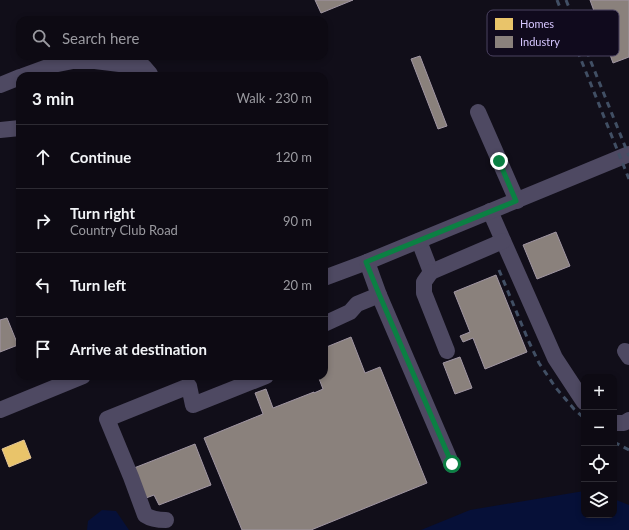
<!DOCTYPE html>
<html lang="en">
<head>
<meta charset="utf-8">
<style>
	body { margin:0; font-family:Lato,sans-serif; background:#1b1821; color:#f1f3f6 }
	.controls { position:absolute; right:12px; bottom:12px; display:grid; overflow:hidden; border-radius:8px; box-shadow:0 2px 6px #0003 }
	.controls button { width:36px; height:36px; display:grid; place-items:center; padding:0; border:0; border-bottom:1px solid #2d2b33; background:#0d0a13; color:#f1f3f6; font:20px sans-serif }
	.stop { position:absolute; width:12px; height:12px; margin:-9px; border:3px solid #0b8043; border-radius:50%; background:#fff }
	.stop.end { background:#0b8043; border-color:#fff; box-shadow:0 1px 4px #0008 }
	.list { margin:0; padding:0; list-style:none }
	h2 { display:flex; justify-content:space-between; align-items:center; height:52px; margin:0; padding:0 16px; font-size:17px }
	h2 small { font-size:13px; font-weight:400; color:#9a9aa0 }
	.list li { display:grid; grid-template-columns:26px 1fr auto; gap:12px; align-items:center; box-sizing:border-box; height:64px; padding:0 16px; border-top:1px solid #2d2b33 }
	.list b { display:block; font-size:15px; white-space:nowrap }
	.list p { margin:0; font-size:13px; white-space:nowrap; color:#9a9aa0 }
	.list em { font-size:13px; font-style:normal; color:#9a9aa0 }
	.icon { flex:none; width:22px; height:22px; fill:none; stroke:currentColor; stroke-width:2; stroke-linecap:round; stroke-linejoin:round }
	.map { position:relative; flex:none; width:629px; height:530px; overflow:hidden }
	.search { position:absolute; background:#0d0a13; box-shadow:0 2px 6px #0003; left:16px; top:16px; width:312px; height:44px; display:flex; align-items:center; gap:10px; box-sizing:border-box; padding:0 14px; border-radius:12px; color:#9a9aa0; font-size:15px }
	.panel { position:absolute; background:#0d0a13; box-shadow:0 2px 6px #0003; left:16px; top:72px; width:312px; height:308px; border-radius:12px }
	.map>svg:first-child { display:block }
	.water { fill:#061038 }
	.homes { fill:#e9c46a; stroke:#e3c597 }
	.industry { fill:#8a817c; stroke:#a196a3 }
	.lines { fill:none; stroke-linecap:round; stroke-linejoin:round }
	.minor { stroke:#4e4962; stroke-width:16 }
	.rail { stroke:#414f64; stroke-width:3; stroke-dasharray:6 5; stroke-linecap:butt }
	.route { stroke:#0b8043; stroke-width:5 }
	.key { fill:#100a1d; stroke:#4b4261; stroke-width:1 }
	.key-label { font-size:11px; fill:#d6c6ff }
</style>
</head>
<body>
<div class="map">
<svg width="629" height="530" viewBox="0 0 629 530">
	<rect width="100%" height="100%" fill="#110e19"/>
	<g class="water">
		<path d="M584,491V515H614V499L629,505V530H421L470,510Z"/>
		<path d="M102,510L116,511L129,530H87L88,521Z"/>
	</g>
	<path class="homes" d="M24,440L31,458L9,467L2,449Z"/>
	<g class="industry">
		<path d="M315,0H353L321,13Z"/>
		<path d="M590,0H629V57L613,63Z"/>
		<path d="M420,56L447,126L438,129L411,59Z"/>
		<path d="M556,232L570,266L537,279L523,245Z"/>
		<path d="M496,275L527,352L485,369L473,338L463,342L460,336L470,332L454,292Z"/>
		<path d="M7,318L18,345L0,352V320Z"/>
		<path d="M351,337L365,373L380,367L427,483L311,530H242L204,438L263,414L255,393L266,389L273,408L314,392V393L323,389L318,376H324V365L327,364L324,356V348Z"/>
		<path d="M460,357L472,388L455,394L443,363Z"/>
		<path d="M195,444L211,485L159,505L154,495L146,498L134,468Z"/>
	</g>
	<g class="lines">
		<g class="minor">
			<path d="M23,76L53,65L73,61H95L144,67L150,74V76"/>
			<path d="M0,85L20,77"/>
			<path d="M478,112L517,201"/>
			<path d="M0,130L20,128"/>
			<path d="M490,211L555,358L578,393L584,402"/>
			<path d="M419,241L431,272L503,241"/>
			<path d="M431,272L424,282V293L447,351"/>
			<path d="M324,278L367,262L629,154"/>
			<path d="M379,295L452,465"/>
			<path d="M324,324L350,312L357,304L379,295L367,262"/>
			<path d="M625,351L629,357"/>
			<path d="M0,410L83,376"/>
			<path d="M614,423H624L629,420"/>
			<path d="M166,520C158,520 151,519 145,515L131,477L107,419L189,386L193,405L266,376"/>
		</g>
		<g class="rail">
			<path d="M557,0L629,179"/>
			<path d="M566,0L629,156"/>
			<path d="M499,270L529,342L539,363L556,388L574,409L584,418"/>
			<path d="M614,442L629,450"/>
		</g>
	</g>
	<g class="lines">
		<path class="route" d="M452,464L379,294L366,262L516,201L499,161"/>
	</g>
	<rect x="487" y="10" width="132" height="46" rx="6" class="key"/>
	<rect x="495" y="18" width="18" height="12" fill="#e9c46a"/>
	<rect x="495" y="36" width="18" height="12" fill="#8a817c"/>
	<g class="key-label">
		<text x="520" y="28">Homes</text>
		<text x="520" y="46">Industry</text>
	</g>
</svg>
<div class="controls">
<button>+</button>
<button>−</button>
<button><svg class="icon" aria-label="locate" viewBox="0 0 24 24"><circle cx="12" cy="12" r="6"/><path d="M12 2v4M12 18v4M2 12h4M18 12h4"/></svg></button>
<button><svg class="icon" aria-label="layers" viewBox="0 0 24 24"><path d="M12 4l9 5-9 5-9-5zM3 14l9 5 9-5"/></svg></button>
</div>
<div class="stop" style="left:452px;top:464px"></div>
<div class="stop end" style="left:499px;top:161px"></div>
<div class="search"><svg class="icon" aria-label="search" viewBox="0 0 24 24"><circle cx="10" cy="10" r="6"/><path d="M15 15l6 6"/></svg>Search here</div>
<section class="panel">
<h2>3 min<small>Walk · 230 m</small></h2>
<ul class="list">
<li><svg class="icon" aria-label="ahead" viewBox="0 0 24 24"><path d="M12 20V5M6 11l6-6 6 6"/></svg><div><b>Continue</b></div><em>120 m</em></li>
<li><svg class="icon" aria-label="right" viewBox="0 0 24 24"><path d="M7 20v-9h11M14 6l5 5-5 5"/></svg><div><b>Turn right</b><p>Country Club Road</p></div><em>90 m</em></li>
<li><svg class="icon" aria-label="left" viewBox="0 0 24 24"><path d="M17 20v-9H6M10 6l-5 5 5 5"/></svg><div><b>Turn left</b></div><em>20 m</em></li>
<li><svg class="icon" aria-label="arrive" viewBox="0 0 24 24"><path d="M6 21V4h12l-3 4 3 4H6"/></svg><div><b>Arrive at destination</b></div></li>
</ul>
</section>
</div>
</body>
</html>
